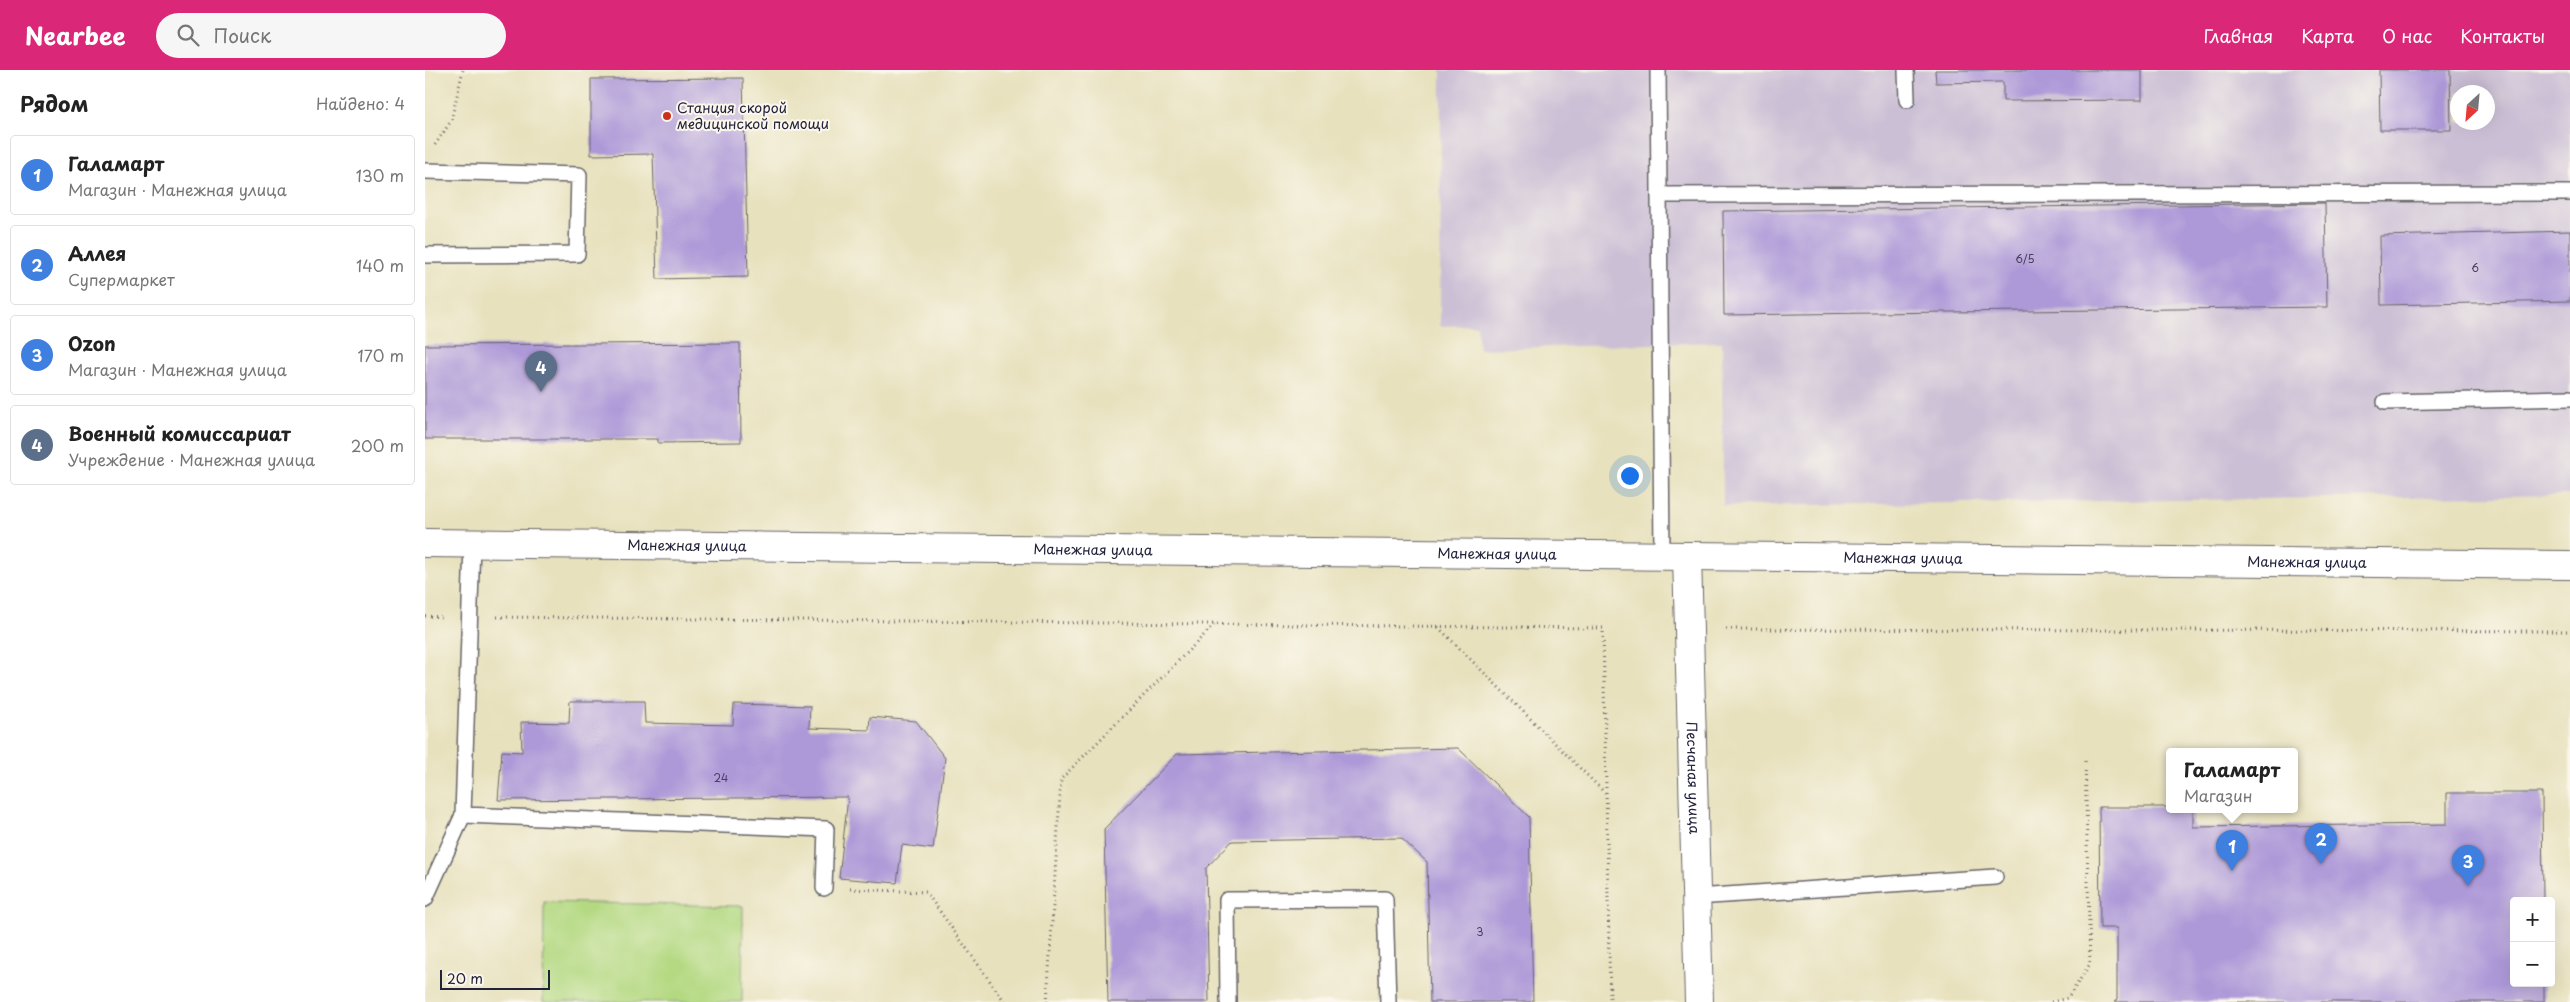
<!DOCTYPE html>
<html lang="ru">
<head>
<meta charset="utf-8">
<style>
	body { margin:0; font-family:"Playpen Sans",sans-serif; background:#f6f6f6; color:#222 }
	.controls { position:absolute; right:15px; bottom:15px; display:grid; overflow:hidden; border-radius:5px; box-shadow:0 5px 20px #0002 }
	.controls button { width:45px; height:45px; display:grid; place-items:center; padding:0; border:0; border-bottom:1px solid #e0e0e0; background:#fff; color:#222; font:25px sans-serif }
	.compass { position:absolute; left:2025px; top:15px; width:45px; height:45px; border-radius:50%; background:#fff; box-shadow:0 5px 20px #0002; rotate:206deg }
	.scale { position:absolute; left:15px; bottom:12px; width:110px; box-sizing:border-box; padding-left:5px; border:2px solid #22223b; border-top:0; font-size:14px; line-height:18px; white-space:nowrap; color:#22223b; -webkit-text-stroke:4px #fbf7ec; paint-order:stroke }
	.you { position:absolute; left:1204px; top:405px; width:18px; height:18px; margin:-12px; border:4px solid #fff; border-radius:50%; background:#1a73e8; box-shadow:0 0 0 8px #1a73e833 }
	.badge { display:grid; place-items:center; width:32px; height:32px; border-radius:50%; background:#db2777; color:#fff; font-size:16px; font-weight:700 }
	.pin { position:absolute; translate:-50% -41px; filter:drop-shadow(0 1px 2px #0008) }
	.pin::after { content:''; position:absolute; top:26px; width:18px; height:15px; background:inherit; clip-path:polygon(0 0,100% 0,50% 100%) }
	.popup { position:absolute; left:1741px; top:678px; width:132px; height:65px; box-sizing:border-box; display:grid; place-content:center; border-radius:5px; background:#fff; filter:drop-shadow(0 1px 4px #0005); font-size:16px; white-space:nowrap; color:#767676 }
	.popup b { font-size:19px; color:#222 }
	.popup::after { content:''; position:absolute; left:50%; top:100%; margin-left:-10px; border:10px solid transparent; border-top-color:#fff }
	.list { margin:0; padding:0; list-style:none }
	h2 { display:flex; justify-content:space-between; align-items:center; height:65px; margin:0; padding:0 20px; font-size:21px }
	h2 small { font-size:16px; font-weight:400; color:#767676 }
	.list li { display:grid; grid-template-columns:32px 1fr auto; gap:15px; align-items:center; box-sizing:border-box; height:80px; margin:0 10px 10px; padding:0 10px; border:1px solid #e0e0e0; border-radius:5px }
	.list b { display:block; font-size:19px; white-space:nowrap }
	.list p { margin:0; font-size:16px; white-space:nowrap; color:#767676 }
	.list em { font-size:16px; font-style:normal; color:#767676 }
	.icon { flex:none; width:28px; height:28px; fill:none; stroke:currentColor; stroke-width:2; stroke-linecap:round; stroke-linejoin:round }
	.map { position:relative; flex:none; width:2145px; height:932px; overflow:hidden }
	header { display:flex; align-items:center; gap:30px; box-sizing:border-box; height:70px; padding:0 25px; background:#db2777; color:#fff }
	header strong { font-size:24px }
	nav { display:flex; gap:28px; margin-inline-start:auto; font-size:18px }
	.search { width:350px; height:45px; background:#f6f6f6; display:flex; align-items:center; gap:12px; box-sizing:border-box; padding:0 18px; border-radius:28px; color:#767676; font-size:19px }
	main { display:flex }
	aside { flex:1; background:#fff }
	.map>svg:first-child { display:block }
	.industrial { fill:#cbbfd5; fill-rule:evenodd }
	.green { fill:#b4d982; stroke:#6b7e5e }
	.building { fill:#ad99d8 }
	.lines { fill:none; stroke-linecap:round; stroke-linejoin:round }
	.service-casing { stroke:#676568; stroke-width:18 }
	.minor-casing { stroke:#676568; stroke-width:30 }
	.path { stroke:#676568; stroke-width:3; stroke-dasharray:1 4; stroke-linecap:butt }
	.service { stroke:#fff; stroke-width:15 }
	.minor { stroke:#fff; stroke-width:28 }
	.poi-dot { fill:#c8321e; stroke:#fbf7ec; stroke-width:2 }
	.labels { text-anchor:middle; stroke-width:4; stroke-linejoin:round; paint-order:stroke }
	.number-label { font-size:11px; fill:#454062 }
	.poi-label { font-size:14px; fill:#22223b; stroke:#fbf7ec; text-anchor:start }
	.street-label { font-size:14px; fill:#22223b; stroke:#fbf7ec }
</style>
</head>
<body>
<header>
<strong>Nearbee</strong>
<div class="search"><svg class="icon" aria-label="search" viewBox="0 0 24 24"><circle cx="10" cy="10" r="6"/><path d="M15 15l6 6"/></svg>Поиск</div>
<nav><a>Главная</a><a>Карта</a><a>О нас</a><a>Контакты</a></nav>
</header>
<main>
<aside>
<h2>Рядом<small>Найдено: 4</small></h2>
<ul class="list">
<li><span class="badge" style="background:#3f7fe0">1</span><div><b>Галамарт</b><p>Магазин · Манежная улица</p></div><em>130 m</em></li>
<li><span class="badge" style="background:#3f7fe0">2</span><div><b>Аллея</b><p>Супермаркет</p></div><em>140 m</em></li>
<li><span class="badge" style="background:#3f7fe0">3</span><div><b>Ozon</b><p>Магазин · Манежная улица</p></div><em>170 m</em></li>
<li><span class="badge" style="background:#5c6f8a">4</span><div><b>Военный комиссариат</b><p>Учреждение · Манежная улица</p></div><em>200 m</em></li>
</ul>
</aside>
<div class="map">
<svg width="2145" height="932" viewBox="0 0 2145 932">
	<rect width="100%" height="100%" fill="#fbf7ec"/>
	<filter id="ink" filterUnits="userSpaceOnUse"><feTurbulence type="fractalNoise" baseFrequency=".02" numOctaves="2"/><feDisplacementMap in="SourceGraphic" scale="10" xChannelSelector="R" yChannelSelector="G"/><feConvolveMatrix kernelMatrix="1 2 1 2 8 2 1 2 1" color-interpolation-filters="sRGB"/></filter>
	<filter id="wash" filterUnits="userSpaceOnUse"><feTurbulence type="fractalNoise" baseFrequency=".0096" numOctaves="4" result="noise"/><feDisplacementMap in="SourceGraphic" scale="20" xChannelSelector="R" yChannelSelector="G"/><feGaussianBlur stdDeviation="1.12" result="paint"/><feColorMatrix in="noise" values="0 0 0 0 0 0 0 0 0 0 0 0 0 0 0 0 0 1.4 0 .05"/><feComposite in="paint" operator="in"/></filter>
	<g filter="url(#wash)">
		<rect width="100%" height="100%" fill="#e7e1bd"/>
		<path class="industrial" d="M1016,0H2145V425L1298,436L1297,272L1054,279L1052,255L1015,256ZM2032,22H2062V52H2032Z"/>
		<path class="green" d="M119,832L318,836L317,932H118Z"/>
		<g id="blocks">
			<g class="building">
				<path d="M1510,0H1717V30L1578,31V12L1511,13Z"/>
				<path d="M1954,0H2025L2026,60H1955Z"/>
				<path d="M318,8L323,207L232,209L228,84L166,85V9Z"/>
				<path d="M1900,133L1902,237L1299,245L1298,141Z"/>
				<path d="M2145,161V231L1956,235L1955,166Z"/>
				<path d="M315,273L316,372L233,373V369H0V275Z"/>
				<path d="M145,631H219L220,653L308,655L309,634L385,636L384,658L444,660L445,647L491,651L520,688L508,779L477,775L472,813L414,808L423,727L73,730L77,681L97,682L96,652L144,653Z"/>
				<path d="M1033,678L1104,747L1108,932H1005L1002,792L976,768L807,771L781,798L784,932H683L679,759L752,684Z"/>
				<path d="M2022,723H2117L2118,831H2089V913H2119V932H1689L1692,930V858H1675L1674,737H1744V740H1768V757L2022,754Z"/>
			</g>
		</g>
	</g>
	<g filter="url(#ink)">
		<use href="#blocks" fill-opacity="0" stroke="#676568" stroke-width="1"/>
		<g class="lines">
			<g class="service-casing">
				<g id="service">
					<path d="M1233,0L1237,485"/>
					<path d="M1481,0L1482,30"/>
					<path d="M0,101L154,105L152,184L0,185"/>
					<path d="M1234,125L2145,123"/>
					<path d="M1960,332L2145,328"/>
					<path d="M47,474L38,745L401,759L399,818"/>
					<path d="M1271,827L1570,807"/>
					<path d="M0,829L38,745"/>
					<path d="M803,932L802,830L960,829L963,932"/>
				</g>
			</g>
			<g class="minor-casing">
				<g id="minor">
					<path id="s1" d="M0,473L2145,495"/>
					<path id="s2" d="M1262,486L1274,932"/>
				</g>
			</g>
			<g class="path">
				<path d="M10,75L26,51L38,0"/>
				<path d="M0,546L18,547"/>
				<path d="M72,547L1178,558L1185,932"/>
				<path d="M1013,557L1180,723"/>
				<path d="M1301,559L2145,561"/>
				<path d="M425,819L501,822L580,932"/>
				<path d="M622,932L636,709L789,555"/>
				<path d="M1626,932L1643,928L1665,894L1660,688"/>
			</g>
			<use href="#service" class="service"/>
			<use href="#minor" class="minor"/>
		</g>
	</g>
	<circle class="poi-dot" cx="242" cy="46" r="5"/>
	<g class="labels">
		<g class="number-label">
			<text x="1600" y="193">6/5</text>
			<text x="2050" y="202">6</text>
			<text x="296" y="712">24</text>
			<text x="1055" y="866">3</text>
		</g>
		<g class="poi-label">
			<text x="252" y="43">Станция скорой<tspan x="252" dy="16">медицинской помощи</tspan></text>
		</g>
		<g class="street-label">
			<text dy="5" stroke="none"><textPath href="#s1" startOffset="262">Манежная улица</textPath></text>
			<text dy="5" stroke="none"><textPath href="#s1" startOffset="668">Манежная улица</textPath></text>
			<text dy="5" stroke="none"><textPath href="#s1" startOffset="1072">Манежная улица</textPath></text>
			<text dy="5" stroke="none"><textPath href="#s1" startOffset="1478">Манежная улица</textPath></text>
			<text dy="5" stroke="none"><textPath href="#s1" startOffset="1882">Манежная улица</textPath></text>
			<text dy="5" stroke="none"><textPath href="#s2" startOffset="222">Песчаная улица</textPath></text>
		</g>
	</g>
</svg>
<div class="controls">
<button>+</button>
<button>−</button>
</div>
<svg class="compass" viewBox="-18 -18 36 36"><path d="M0-13l5 13h-10z" fill="#e53935"/><path d="M0 13l5-13h-10z" fill="#767676"/></svg>
<div class="scale">20 m</div>
<div class="you"></div>
<div class="pin badge" style="left:1807px;top:801px;background:#3f7fe0">1</div>
<div class="popup"><b>Галамарт</b>Магазин</div>
<div class="pin badge" style="left:1896px;top:794px;background:#3f7fe0">2</div>
<div class="pin badge" style="left:2043px;top:816px;background:#3f7fe0">3</div>
<div class="pin badge" style="left:116px;top:322px;background:#5c6f8a">4</div>
</div>
</main>
</body>
</html>
